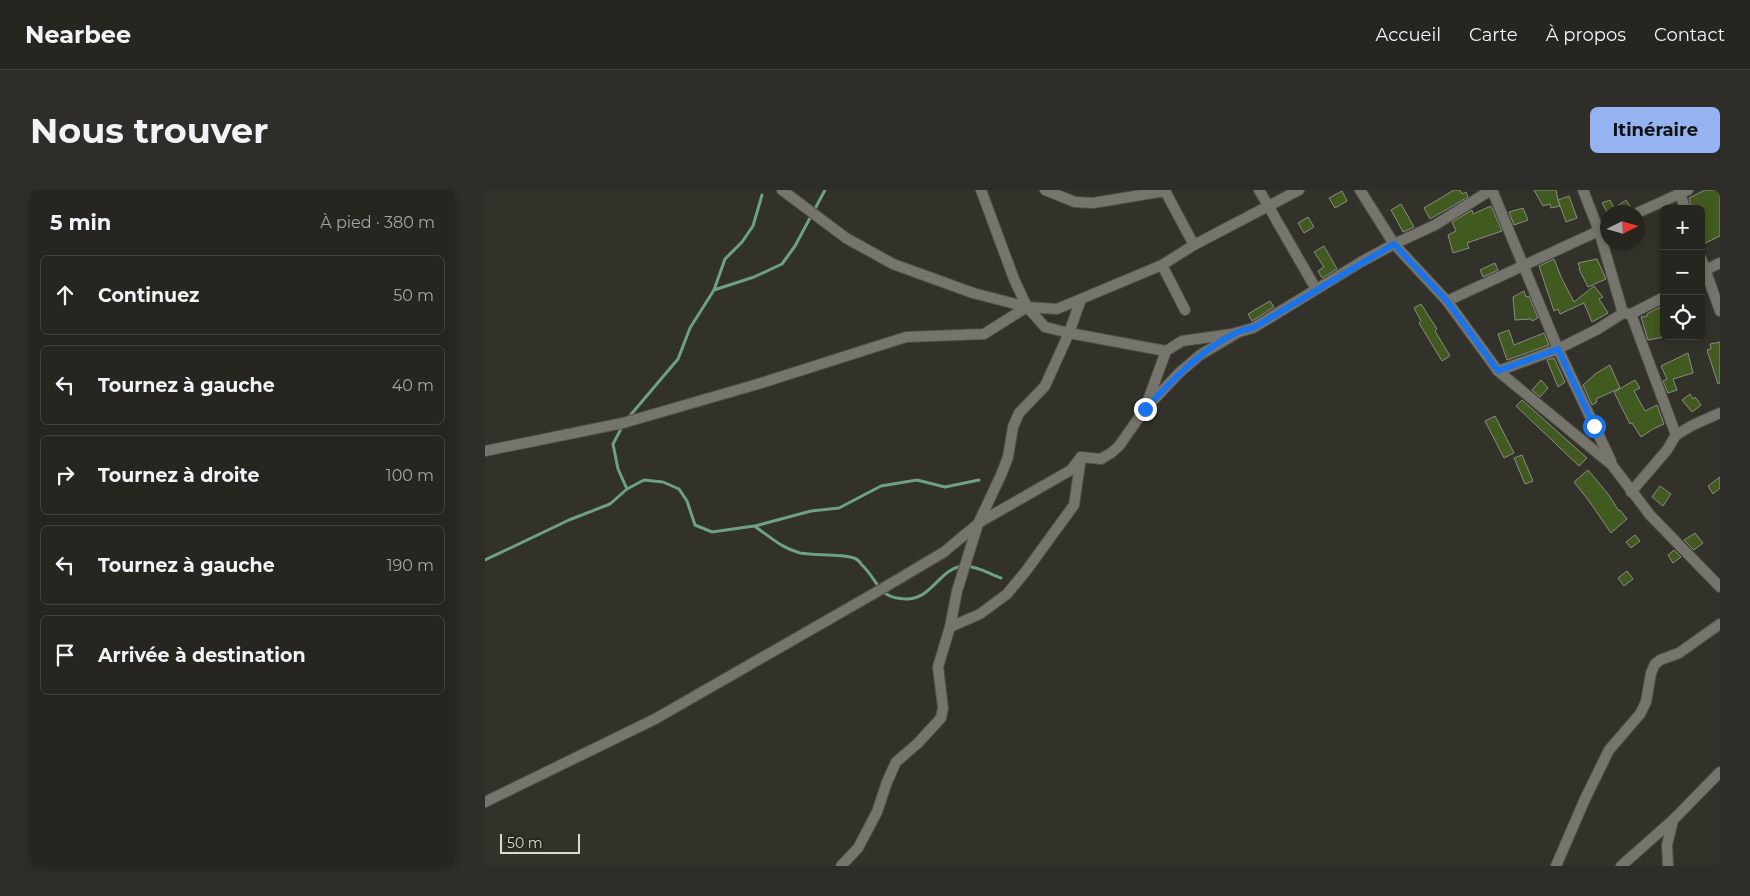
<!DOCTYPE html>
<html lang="fr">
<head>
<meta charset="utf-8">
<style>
	body { margin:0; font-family:Montserrat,sans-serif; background:#2e2d29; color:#f1f3f6 }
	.controls { position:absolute; right:15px; top:15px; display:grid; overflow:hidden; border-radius:8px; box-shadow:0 2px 8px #0003 }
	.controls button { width:45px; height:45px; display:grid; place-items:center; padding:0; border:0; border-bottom:1px solid #42423e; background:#262520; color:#f1f3f6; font:25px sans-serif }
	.compass { position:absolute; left:1115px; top:15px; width:45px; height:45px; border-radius:50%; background:#262520; box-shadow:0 2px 8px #0003; rotate:85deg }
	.scale { position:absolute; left:15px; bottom:12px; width:80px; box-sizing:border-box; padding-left:5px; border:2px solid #dad9d5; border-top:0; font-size:14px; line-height:18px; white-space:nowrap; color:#dad9d5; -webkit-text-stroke:4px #282720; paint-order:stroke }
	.stop { position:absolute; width:15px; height:15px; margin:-11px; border:4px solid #1a73e8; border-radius:50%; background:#fff }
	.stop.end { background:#1a73e8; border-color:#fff; box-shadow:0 1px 5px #0008 }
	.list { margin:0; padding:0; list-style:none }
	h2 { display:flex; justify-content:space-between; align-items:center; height:65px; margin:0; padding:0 20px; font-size:21px }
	h2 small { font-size:16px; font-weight:400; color:#a4a5a5 }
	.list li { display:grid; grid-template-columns:32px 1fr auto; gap:15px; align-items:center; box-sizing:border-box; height:80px; margin:0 10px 10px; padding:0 10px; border:1px solid #42423e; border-radius:8px }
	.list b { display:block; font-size:19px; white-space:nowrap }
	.list em { font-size:16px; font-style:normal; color:#a4a5a5 }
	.icon { flex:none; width:28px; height:28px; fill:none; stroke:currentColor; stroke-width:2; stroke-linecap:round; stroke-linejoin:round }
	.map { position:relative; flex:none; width:1235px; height:676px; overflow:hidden; border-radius:8px }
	header { display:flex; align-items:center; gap:30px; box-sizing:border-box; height:70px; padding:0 25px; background:#262520; border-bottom:1px solid #42423e }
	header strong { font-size:24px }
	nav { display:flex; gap:28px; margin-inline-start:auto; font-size:18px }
	.intro { display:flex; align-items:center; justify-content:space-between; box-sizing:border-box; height:120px; padding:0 30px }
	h1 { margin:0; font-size:35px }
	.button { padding:12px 22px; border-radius:8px; background:#95b2f1; color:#111; font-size:18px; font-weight:700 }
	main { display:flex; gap:30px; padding:0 30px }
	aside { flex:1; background:#262520; border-radius:8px; box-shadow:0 2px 8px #0003 }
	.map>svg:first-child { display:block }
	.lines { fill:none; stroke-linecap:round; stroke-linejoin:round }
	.stream { stroke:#6da087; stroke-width:3 }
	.building { fill:#415a1f; stroke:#888c84 }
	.minor-casing { stroke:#504f49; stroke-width:12 }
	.tertiary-casing { stroke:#504f49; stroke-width:12 }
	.minor { stroke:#76756d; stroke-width:10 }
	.tertiary { stroke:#76756d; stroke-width:10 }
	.route { stroke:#1a73e8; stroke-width:6 }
</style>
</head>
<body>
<header>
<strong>Nearbee</strong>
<nav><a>Accueil</a><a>Carte</a><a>À propos</a><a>Contact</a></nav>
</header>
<div class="intro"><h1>Nous trouver</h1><a class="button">Itinéraire</a></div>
<main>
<aside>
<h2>5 min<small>À pied · 380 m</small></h2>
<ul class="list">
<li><svg class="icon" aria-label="ahead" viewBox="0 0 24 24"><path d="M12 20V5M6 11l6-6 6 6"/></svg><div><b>Continuez</b></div><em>50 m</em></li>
<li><svg class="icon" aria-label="left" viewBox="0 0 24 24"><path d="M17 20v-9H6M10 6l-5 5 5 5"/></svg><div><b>Tournez à gauche</b></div><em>40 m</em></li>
<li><svg class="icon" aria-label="right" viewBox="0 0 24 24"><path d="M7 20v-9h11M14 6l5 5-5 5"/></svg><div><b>Tournez à droite</b></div><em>100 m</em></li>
<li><svg class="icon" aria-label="left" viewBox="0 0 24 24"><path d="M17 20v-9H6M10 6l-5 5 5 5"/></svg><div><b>Tournez à gauche</b></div><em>190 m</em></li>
<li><svg class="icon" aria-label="arrive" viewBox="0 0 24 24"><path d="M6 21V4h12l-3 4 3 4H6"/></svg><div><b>Arrivée à destination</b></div></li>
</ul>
</aside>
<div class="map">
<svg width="1235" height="676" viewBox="0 0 1235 676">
	<rect width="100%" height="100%" fill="#32312a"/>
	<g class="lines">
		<g class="stream">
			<path d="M229,100L240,69L257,52L268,36L277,5"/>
			<path d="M143,228L193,169L205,138L229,100L269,87L297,74L310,56L340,0"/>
			<path d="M137,237L128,254L133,279L142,299"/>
			<path d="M270,336L326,321L354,318L396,296L432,290L460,297L494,290"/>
			<path d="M0,370L84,330L125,314L142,299L159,290L178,292L194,299L202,311L210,335L227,342L269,336C286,347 296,358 315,363C331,366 354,363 369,368C372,369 375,372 377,375C394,391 393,410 423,409C448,408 456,376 480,376C492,376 505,384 516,388"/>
		</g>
	</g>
	<g class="building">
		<path d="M969,0H975L977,4L981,2L983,7L945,29L939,18Z"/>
		<path d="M1049,0H1071L1073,10L1084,6L1092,28L1081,32L1073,10L1075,16L1066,18L1065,14L1058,16Z"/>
		<path d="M1220,0H1235V46L1216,55V19H1207L1204,8Z"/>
		<path d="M857,1L862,11L850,18L844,8Z"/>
		<path d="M1125,10L1129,18L1141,10L1147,19L1143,22H1122L1117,13Z"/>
		<path d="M916,14L929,37L918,42L906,20Z"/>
		<path d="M1006,16L1017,41L982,53L984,58L968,63L963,45L971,41L967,32L987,20L988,24Z"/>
		<path d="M1038,18L1043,30L1029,35L1024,22Z"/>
		<path d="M823,27L829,37L819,43L813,33Z"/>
		<path d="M839,56L852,79L837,88L833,81L839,77L829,62Z"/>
		<path d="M1069,69L1077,89L1089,112L1109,96L1118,107L1114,109L1123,123L1107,132L1099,113L1075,124L1073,119L1069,121L1054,76Z"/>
		<path d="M1112,69L1121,89L1103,97L1094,79H1095L1093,73Z"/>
		<path d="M1010,73L1013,80L998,87L995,80Z"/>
		<path d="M1039,101L1041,107L1044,106L1053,128L1047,131L1046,129L1030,130L1028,107Z"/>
		<path d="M785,111L789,117L767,131L763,124Z"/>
		<path d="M936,114L952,139L950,141L965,166L957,171L934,133L936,131L929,118Z"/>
		<path d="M1177,116L1179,119V147L1163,150L1156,127L1162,126V124Z"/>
		<path d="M1024,140L1029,155L1059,143L1064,155L1022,170L1013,144Z"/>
		<path d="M1235,152V193L1233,194L1222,160L1226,159L1225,154Z"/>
		<path d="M1203,163L1208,183L1188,189L1192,200L1183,203L1178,191L1182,189L1176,176Z"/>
		<path d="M1069,168L1080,192L1073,197L1062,170Z"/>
		<path d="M1125,175L1135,198L1111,209L1112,212L1107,215L1098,195L1110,184Z"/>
		<path d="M1056,190L1063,198L1055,207L1047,200Z"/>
		<path d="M1150,190L1155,198L1149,201L1160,221L1172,215L1179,234L1168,239L1156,247L1147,233L1145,234L1129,202Z"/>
		<path d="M1205,204L1208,209L1210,207L1216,215L1207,222L1197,210Z"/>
		<path d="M1037,210L1102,268L1094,276L1031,216Z"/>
		<path d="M1010,226L1029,263L1019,268L1000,231Z"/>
		<path d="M1037,265L1048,291L1040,294L1029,268Z"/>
		<path d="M1103,280L1123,304L1134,321L1135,320L1142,329L1126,343L1104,311L1089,292Z"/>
		<path d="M1235,287V298L1228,304L1223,296Z"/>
		<path d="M1175,296L1186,304L1178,316L1167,307Z"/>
		<path d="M1210,343L1218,353L1209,360L1199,350Z"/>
		<path d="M1150,345L1155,351L1146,358L1141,352Z"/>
		<path d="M1189,360L1196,367L1188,373L1183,365Z"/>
		<path d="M1142,381L1148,389L1139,396L1133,388Z"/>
	</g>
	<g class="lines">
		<g class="minor-casing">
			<g id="minor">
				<path d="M297,0L361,48L408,74L488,103L542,117L572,119L677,75L709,55L814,0"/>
				<path d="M496,0L529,89L542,117L560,137L584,143L681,161L697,151L747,144L768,138L876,72L909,54L950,35L1006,0"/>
				<path d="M560,0L590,12L608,13L680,1"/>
				<path d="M681,0L680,1L709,55"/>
				<path d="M774,0L831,99"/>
				<path d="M875,0L909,54L962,111L1013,181L1127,275L1165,325L1235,397"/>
				<path d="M1007,0L1073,159L1126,271"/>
				<path d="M1098,0L1114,41L1138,123"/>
				<path d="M1194,0L1200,19"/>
				<path d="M1152,23L1203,0"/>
				<path d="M1216,68L1235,121"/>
				<path d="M677,75L700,120"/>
				<path d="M1216,82L1235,73"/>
				<path d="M962,111L1122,37"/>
				<path d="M1146,124L1191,245"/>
				<path d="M1013,181L1073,159L1113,139L1138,123L1146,124L1179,107"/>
				<path d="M661,216L681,161"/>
				<path d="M0,261L138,233L273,194L421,147L499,144L542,117"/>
				<path d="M1146,302L1182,260L1191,245L1208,235L1235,223"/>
				<path d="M465,437L495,424L522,404L541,381L589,315L596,267"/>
				<path d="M0,612L170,529L395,400L459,362L495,332L586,280L596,267L616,269L626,263L634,256L660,219L694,183L715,165L752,143"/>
				<path d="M356,676L373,658L392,622L402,592L411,572L433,553L456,528L458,518L453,477L465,437L472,401L493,334L516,285L523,267L528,237L534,223L560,196L584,143L596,109"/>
				<path d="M1071,676L1100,609L1124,560L1155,524L1161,512L1166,483L1170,474L1175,470L1194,463L1235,434"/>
				<path d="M1183,676L1182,655L1188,630"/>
			</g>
		</g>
		<g class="tertiary-casing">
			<path id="tertiary" d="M1136,676L1188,630L1235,582"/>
		</g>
		<use href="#minor" class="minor"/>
		<use href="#tertiary" class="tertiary"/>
	</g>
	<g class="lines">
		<path class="route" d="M660,219C687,191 715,160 751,143C757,140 764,139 770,137L909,54L962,111L1013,181L1073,159L1109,236"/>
	</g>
</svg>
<div class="controls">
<button>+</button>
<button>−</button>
<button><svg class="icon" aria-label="locate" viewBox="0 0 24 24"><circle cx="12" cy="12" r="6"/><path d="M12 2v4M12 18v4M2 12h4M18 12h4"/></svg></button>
</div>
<svg class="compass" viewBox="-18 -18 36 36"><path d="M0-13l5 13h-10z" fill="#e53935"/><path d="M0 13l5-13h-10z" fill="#a4a5a5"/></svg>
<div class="scale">50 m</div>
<div class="stop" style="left:1109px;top:236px"></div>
<div class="stop end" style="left:660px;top:219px"></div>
</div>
</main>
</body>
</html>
